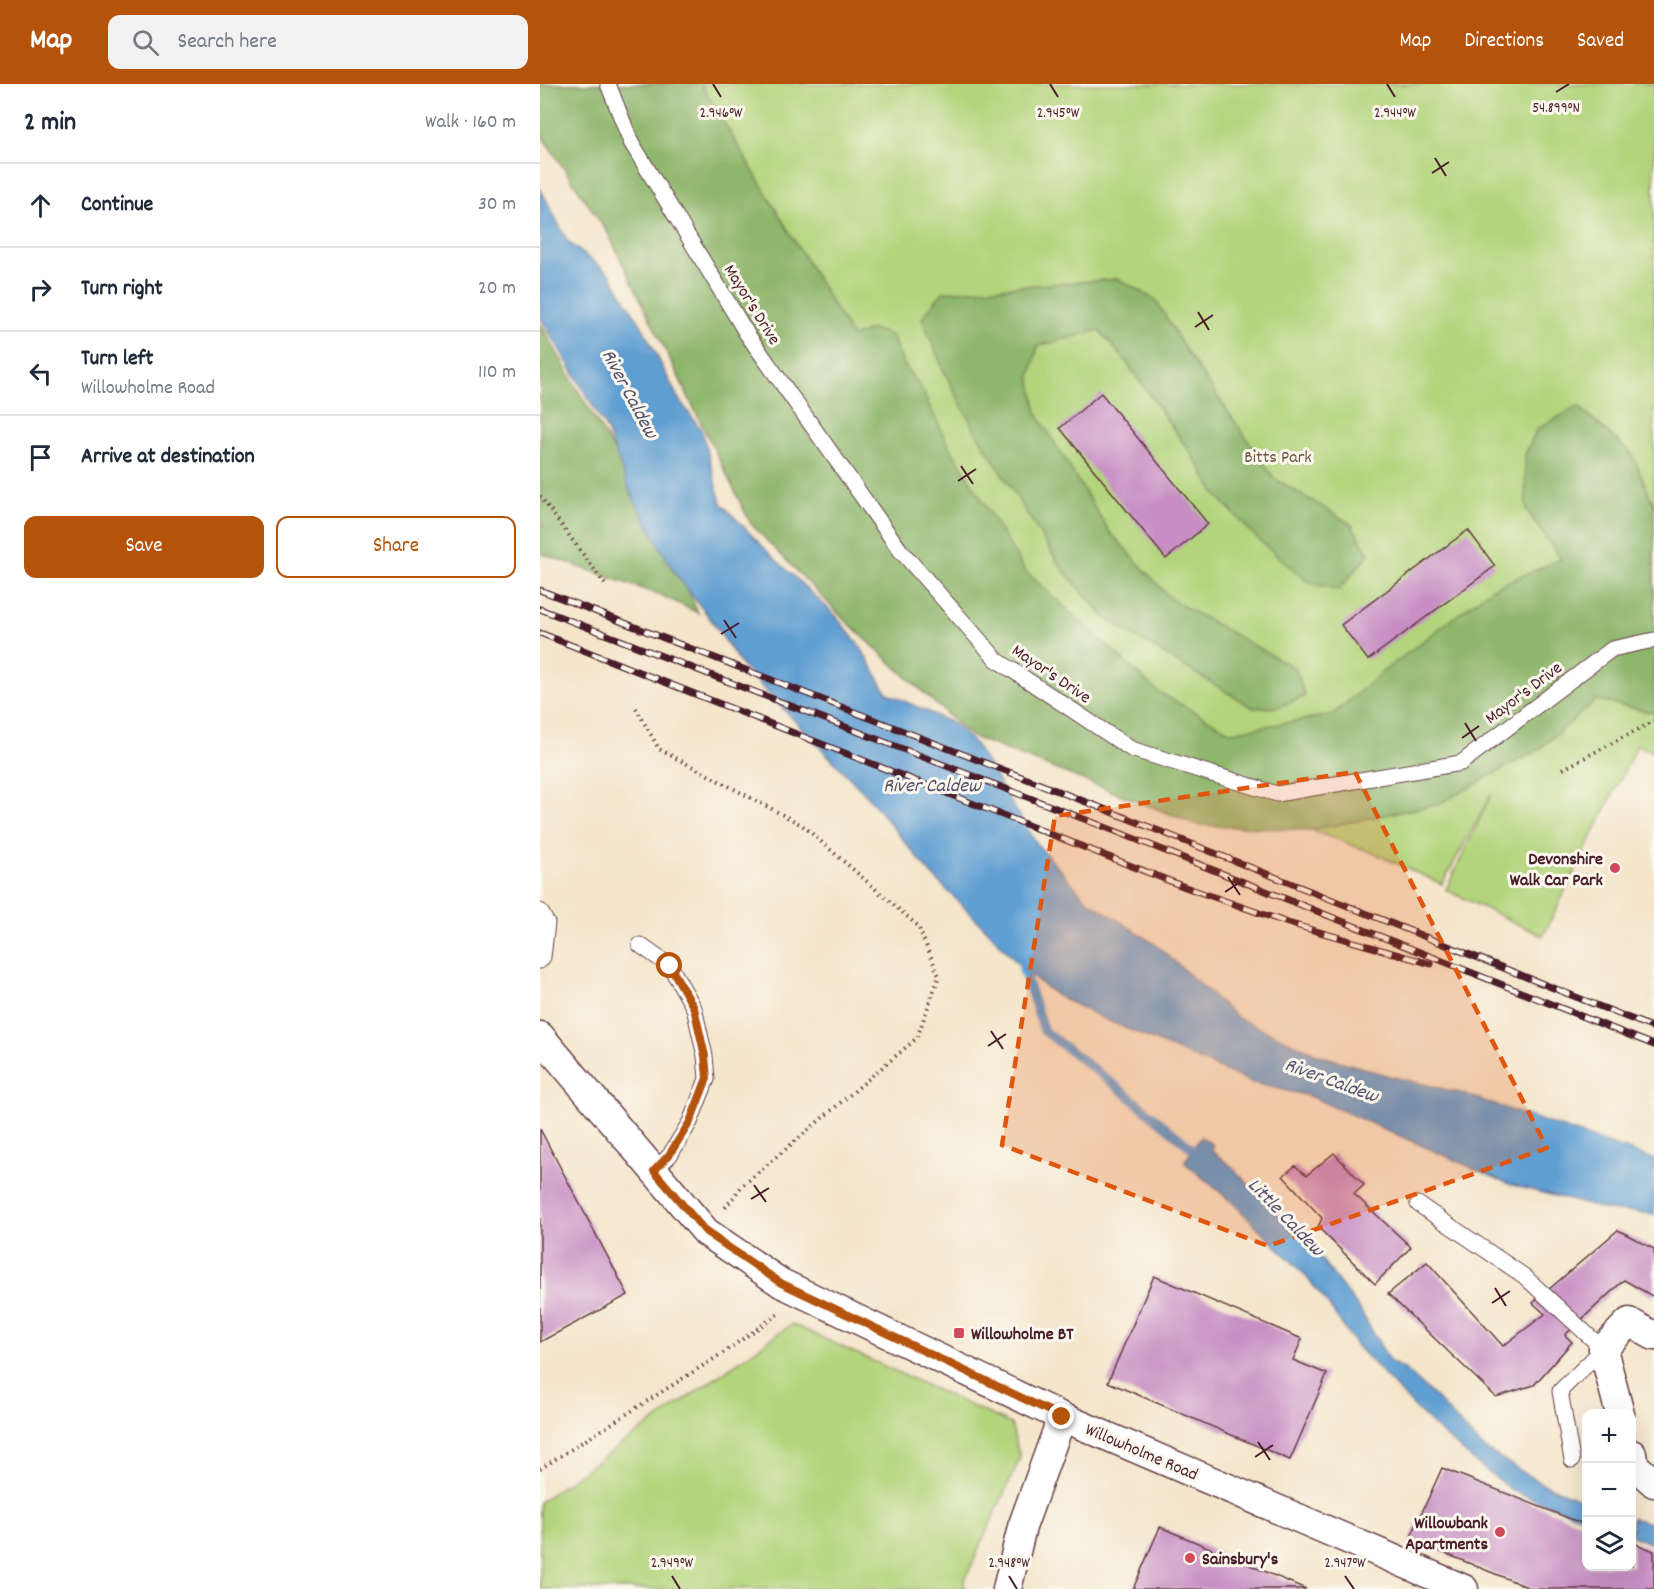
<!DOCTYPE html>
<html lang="en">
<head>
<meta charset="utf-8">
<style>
	body { margin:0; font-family:Dekko,sans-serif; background:#f2f2f3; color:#1f2937 }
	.controls { position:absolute; right:18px; bottom:18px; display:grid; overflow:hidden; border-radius:12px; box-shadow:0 6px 24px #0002 }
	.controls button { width:54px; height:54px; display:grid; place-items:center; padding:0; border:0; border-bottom:2px solid #e0e1e3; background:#fff; color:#1f2937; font:30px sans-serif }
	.stop { position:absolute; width:18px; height:18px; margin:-14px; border:4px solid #b45309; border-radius:50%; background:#fff }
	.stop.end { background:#b45309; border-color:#fff; box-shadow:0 2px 6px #0008 }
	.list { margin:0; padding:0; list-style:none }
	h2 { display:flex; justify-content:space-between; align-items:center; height:78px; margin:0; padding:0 24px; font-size:26px }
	h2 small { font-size:20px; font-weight:400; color:#747a83 }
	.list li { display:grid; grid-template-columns:39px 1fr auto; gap:18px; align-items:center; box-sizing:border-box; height:84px; padding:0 24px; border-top:2px solid #e0e1e3 }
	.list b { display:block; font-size:22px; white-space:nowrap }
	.list p { margin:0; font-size:20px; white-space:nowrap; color:#747a83 }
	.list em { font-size:20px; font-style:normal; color:#747a83 }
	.actions { display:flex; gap:12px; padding:18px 24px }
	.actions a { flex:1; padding:14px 0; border:2px solid #b45309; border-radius:12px; text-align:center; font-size:21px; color:#b45309 }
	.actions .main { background:#b45309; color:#fff }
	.icon { flex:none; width:33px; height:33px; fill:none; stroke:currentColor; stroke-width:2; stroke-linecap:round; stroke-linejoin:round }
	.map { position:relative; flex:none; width:1114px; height:1505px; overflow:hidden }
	header { display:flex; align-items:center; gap:36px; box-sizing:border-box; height:84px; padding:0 30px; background:#b45309; color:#fff }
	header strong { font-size:28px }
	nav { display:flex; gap:33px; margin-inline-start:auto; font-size:21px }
	.search { width:420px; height:54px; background:#f2f2f3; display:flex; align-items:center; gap:15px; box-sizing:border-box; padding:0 21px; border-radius:12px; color:#747a83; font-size:22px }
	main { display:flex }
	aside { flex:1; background:#fff }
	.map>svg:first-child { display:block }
	.green { fill:#b3d47c; stroke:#7e7a54; stroke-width:1.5 }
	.forest { fill:#8eb66c; stroke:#6c6a4c; stroke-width:1.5 }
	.water { fill:#609fd2; stroke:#555f7e; stroke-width:1.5 }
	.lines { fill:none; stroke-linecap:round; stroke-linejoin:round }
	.stream { stroke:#609fd2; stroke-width:9 }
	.building { fill:#c78fc4 }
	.service-casing { stroke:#643d43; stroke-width:17 }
	.minor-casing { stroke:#643d43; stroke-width:31 }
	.path { stroke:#643d43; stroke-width:4; stroke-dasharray:1.5 4.5; stroke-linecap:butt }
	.service { stroke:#fff; stroke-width:15 }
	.minor { stroke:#fff; stroke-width:28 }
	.rail-casing { stroke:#4a1f2b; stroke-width:7 }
	.rail { stroke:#fbf7ec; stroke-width:4.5; stroke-dasharray:14; stroke-linecap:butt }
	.route { stroke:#b45309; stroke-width:8 }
	.marked { fill:#e0560e; fill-opacity:0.2; stroke:#e0560e; stroke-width:4.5; stroke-dasharray:12 8; stroke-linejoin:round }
	.ticks { fill:none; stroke:#4a1f2b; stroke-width:2 }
	.poi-dot { fill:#d1495b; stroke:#fbf7ec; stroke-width:2 }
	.labels { text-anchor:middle; stroke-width:6; stroke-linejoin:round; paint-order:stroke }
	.street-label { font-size:18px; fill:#4a1f2b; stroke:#fbf7ec }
	.park-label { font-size:18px; fill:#6a5543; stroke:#fbf7ec }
	.poi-label { font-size:18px; font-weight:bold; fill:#4a1f2b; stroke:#fbf7ec; text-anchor:end }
	.water-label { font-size:20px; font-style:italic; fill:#53526e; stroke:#fbf7ec }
	.ticks-label { font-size:15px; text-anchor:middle; fill:#4a1f2b; stroke:#fbf7ec; stroke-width:6; stroke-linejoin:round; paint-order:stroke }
</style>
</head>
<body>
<header>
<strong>Map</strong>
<div class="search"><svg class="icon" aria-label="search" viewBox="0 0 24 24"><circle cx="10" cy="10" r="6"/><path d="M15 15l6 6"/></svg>Search here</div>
<nav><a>Map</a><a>Directions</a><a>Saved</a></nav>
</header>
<main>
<aside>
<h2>2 min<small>Walk · 160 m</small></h2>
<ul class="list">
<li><svg class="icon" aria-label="ahead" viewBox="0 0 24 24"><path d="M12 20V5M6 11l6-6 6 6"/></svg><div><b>Continue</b></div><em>30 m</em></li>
<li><svg class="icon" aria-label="right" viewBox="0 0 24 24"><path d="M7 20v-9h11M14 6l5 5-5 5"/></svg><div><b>Turn right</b></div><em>20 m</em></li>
<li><svg class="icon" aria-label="left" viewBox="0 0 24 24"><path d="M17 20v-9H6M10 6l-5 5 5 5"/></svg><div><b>Turn left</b><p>Willowholme Road</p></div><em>110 m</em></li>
<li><svg class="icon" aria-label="arrive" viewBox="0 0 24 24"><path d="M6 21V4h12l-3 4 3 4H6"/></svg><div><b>Arrive at destination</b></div></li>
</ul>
<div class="actions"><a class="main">Save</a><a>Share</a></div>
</aside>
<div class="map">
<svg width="1114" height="1505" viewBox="0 0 1114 1505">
	<rect width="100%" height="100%" fill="#fbf7ec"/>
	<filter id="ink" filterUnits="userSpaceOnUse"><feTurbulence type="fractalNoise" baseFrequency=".0167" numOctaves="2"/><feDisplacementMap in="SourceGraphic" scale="12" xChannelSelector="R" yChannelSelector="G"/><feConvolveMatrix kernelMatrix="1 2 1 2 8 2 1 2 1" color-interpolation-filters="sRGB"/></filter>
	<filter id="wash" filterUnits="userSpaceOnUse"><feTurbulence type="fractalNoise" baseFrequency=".008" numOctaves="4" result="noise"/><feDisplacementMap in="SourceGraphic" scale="24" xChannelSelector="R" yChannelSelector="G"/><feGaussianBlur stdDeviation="1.35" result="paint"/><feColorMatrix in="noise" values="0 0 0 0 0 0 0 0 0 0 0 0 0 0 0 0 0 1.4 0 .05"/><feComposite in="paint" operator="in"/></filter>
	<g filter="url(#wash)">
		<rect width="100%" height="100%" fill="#f4e5cb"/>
		<g class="green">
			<path d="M0,0H1114V668L1097,661L1003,852L906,806L952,709L902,800L831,768L771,746L658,741L431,652L304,535L211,440L68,149L0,49Z"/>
			<path d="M252,1240L471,1340L480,1374L423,1500L426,1505H0V1418Z"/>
		</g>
		<g class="forest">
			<path d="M0,0H161L312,253L332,245L351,251L364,281L380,302L408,360L485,487L618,608L691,648L792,631L845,586L953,504L1021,475L986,425L985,371L997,345L1038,322L1092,370L1114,422V629L1056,616L1000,665L899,720L771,746L658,741L431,652L304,535L211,440L68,149L0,49Z"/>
			<path d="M578,195L616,216L646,267L734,394L811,440L829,470L799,506L769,499L719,456L676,411L656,377L585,276L559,246L498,262L490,292L497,330L569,447L632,516L756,585L765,612L739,623L713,624L566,535L520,482L434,345L403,285L382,234L403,208Z"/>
			<path d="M0,238L36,303L126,454L158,529L123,512L0,469V442H2L0,432Z"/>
		</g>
		<g class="water">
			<path d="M0,104L28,158L70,190L103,244L138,314L162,347L181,419L230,470L296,532L321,564L347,609L414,640L435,660L497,760L547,816L615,860L698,934L779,971L853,993L921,1009L1114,1075V1130L1067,1126L969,1100L769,1012L713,999L564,935L516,911L483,885L443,842L391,790L329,714L202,582L172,537L134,488L90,408L67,346L0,232Z"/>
			<path d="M661,1053L673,1061L671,1066L691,1082L781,1175L820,1226L850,1278L866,1286L895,1313L942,1363L999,1398L1046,1418V1435L973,1407L934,1377L899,1347L874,1323L816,1261L785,1216L764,1190L694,1120L644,1078Z"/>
			<path d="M1092,1434L1114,1440V1461L1092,1452Z"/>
		</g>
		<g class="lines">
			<path class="stream" d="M484,874L483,885L504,947L575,1001L661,1072"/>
		</g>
		<g id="blocks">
			<g class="building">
				<path d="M561,309L668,440L626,475L520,344Z"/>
				<path d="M928,446L955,482L828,576L801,541Z"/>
				<path d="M0,1045L88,1211L0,1258Z"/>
				<path d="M794,1069L824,1101L814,1110L871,1163L835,1200L778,1143L782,1134L743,1092L755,1082L767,1091Z"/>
				<path d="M1078,1146L1114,1165V1213L1084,1196L1025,1251L1032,1258L994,1301L956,1313L848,1210L887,1178L963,1262L1005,1230L993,1219Z"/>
				<path d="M614,1192L762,1255L753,1276L787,1290L750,1376L568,1298Z"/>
				<path d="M902,1384L1046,1441V1482H1092V1458L1114,1467V1505H992L870,1455Z"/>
				<path d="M620,1443L766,1505H593Z"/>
			</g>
		</g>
	</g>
	<g filter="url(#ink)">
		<use href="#blocks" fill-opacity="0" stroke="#643d43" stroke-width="1.5"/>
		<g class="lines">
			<g class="service-casing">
				<g id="service">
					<path d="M68,0L91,58L207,250L360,466L457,576L591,665L737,710L921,679L1072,565L1114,556"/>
					<path d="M0,827L7,839L3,873L0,877"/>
					<path d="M100,861L130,882L154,924L165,972L167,995L150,1038L130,1071L114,1087"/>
					<path d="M878,1120L984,1192L1063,1265L1020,1307L1032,1376"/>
				</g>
			</g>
			<g class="minor-casing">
				<g id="minor">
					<path d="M0,952L166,1148L241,1199L522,1333L924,1505"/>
					<path d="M1080,1330L1063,1265L1089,1238L1114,1252"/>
					<path d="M1092,1370L1094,1381L1114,1399"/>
					<path d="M467,1505L482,1443L522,1333"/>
				</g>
			</g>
			<g class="path">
				<path d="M0,412L67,503"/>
				<path d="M96,624L119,665L262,741L378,842L399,892L377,954L202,1102L185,1124"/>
				<path d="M1023,685L1114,637"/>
				<path d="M0,1385L183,1269L238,1230"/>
			</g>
			<use href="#service" class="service"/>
			<use href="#minor" class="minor"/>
			<g class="rail-casing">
				<g id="rail">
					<path d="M0,506L564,725L1114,944"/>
					<path d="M0,525L575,747L1114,961"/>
					<path d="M0,549L645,803L748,839L891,880"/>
				</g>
			</g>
			<use href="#rail" class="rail"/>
		</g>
	</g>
	<g class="lines" filter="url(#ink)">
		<path class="route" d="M130,882L154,924L165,972L167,994L150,1038L129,1071L114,1087L166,1148L241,1199L522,1333"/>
	</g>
	<path class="marked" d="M815,688L1007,1064L728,1162L462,1061L515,732Z"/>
	<path class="ticks" d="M173,0L181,13M510,0L518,13M847,0L855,13M1016,8L1029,0M895,74L906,92M892,89L909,78M658,228L669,246M655,243L673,231M421,382L433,400M418,397L436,385M184,536L196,554M181,550L199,539M925,639L936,657M922,654L939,642M688,793L700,811M685,808L703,796M451,947L463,965M448,962L466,950M214,1101L226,1118M211,1115L229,1104M955,1204L966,1222M952,1219L970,1207M718,1358L730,1376M715,1373L733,1361M132,1492L140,1505M469,1492L477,1505M805,1492L814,1505"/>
	<g class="poi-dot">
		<circle cx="1075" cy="784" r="6"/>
		<rect x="413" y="1243" width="12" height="12" rx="3"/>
		<circle cx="960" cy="1448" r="6"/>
		<circle cx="650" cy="1474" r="6"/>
	</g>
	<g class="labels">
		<g class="street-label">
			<text transform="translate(213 220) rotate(58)" y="6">Mayor's Drive</text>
			<text transform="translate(512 589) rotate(34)" y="6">Mayor's Drive</text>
			<text transform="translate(983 608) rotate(-37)" y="6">Mayor's Drive</text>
			<text transform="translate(602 1367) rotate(23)" y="6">Willowholme Road</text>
		</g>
		<g class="park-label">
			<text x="738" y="378">Bitts Park</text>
		</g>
		<g class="poi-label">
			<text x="1063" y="780">Devonshire<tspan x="1063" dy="21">Walk Car Park</tspan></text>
			<text x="431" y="1255" text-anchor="start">Willowholme BT</text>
			<text x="948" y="1444">Willowbank<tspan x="948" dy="21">Apartments</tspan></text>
			<text x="662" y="1480" text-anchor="start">Sainsbury's</text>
		</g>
		<g class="water-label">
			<text transform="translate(91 309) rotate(62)" y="7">River Caldew</text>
			<text x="392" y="707">River Caldew</text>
			<text transform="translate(792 995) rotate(20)" y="7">River Caldew</text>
			<text transform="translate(747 1132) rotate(46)" y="7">Little Caldew</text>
		</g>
	</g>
	<g class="ticks-label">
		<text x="1016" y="28">54.899°N</text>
		<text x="181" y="33">2.946°W</text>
		<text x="518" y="33">2.945°W</text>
		<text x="855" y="33">2.944°W</text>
		<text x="132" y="1483">2.949°W</text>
		<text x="469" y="1483">2.948°W</text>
		<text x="805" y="1483">2.947°W</text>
	</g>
</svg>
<div class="controls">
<button>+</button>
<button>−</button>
<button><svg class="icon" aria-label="layers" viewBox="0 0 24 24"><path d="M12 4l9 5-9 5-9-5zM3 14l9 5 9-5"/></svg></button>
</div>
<div class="stop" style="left:130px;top:882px"></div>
<div class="stop end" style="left:522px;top:1333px"></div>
</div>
</main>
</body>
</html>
